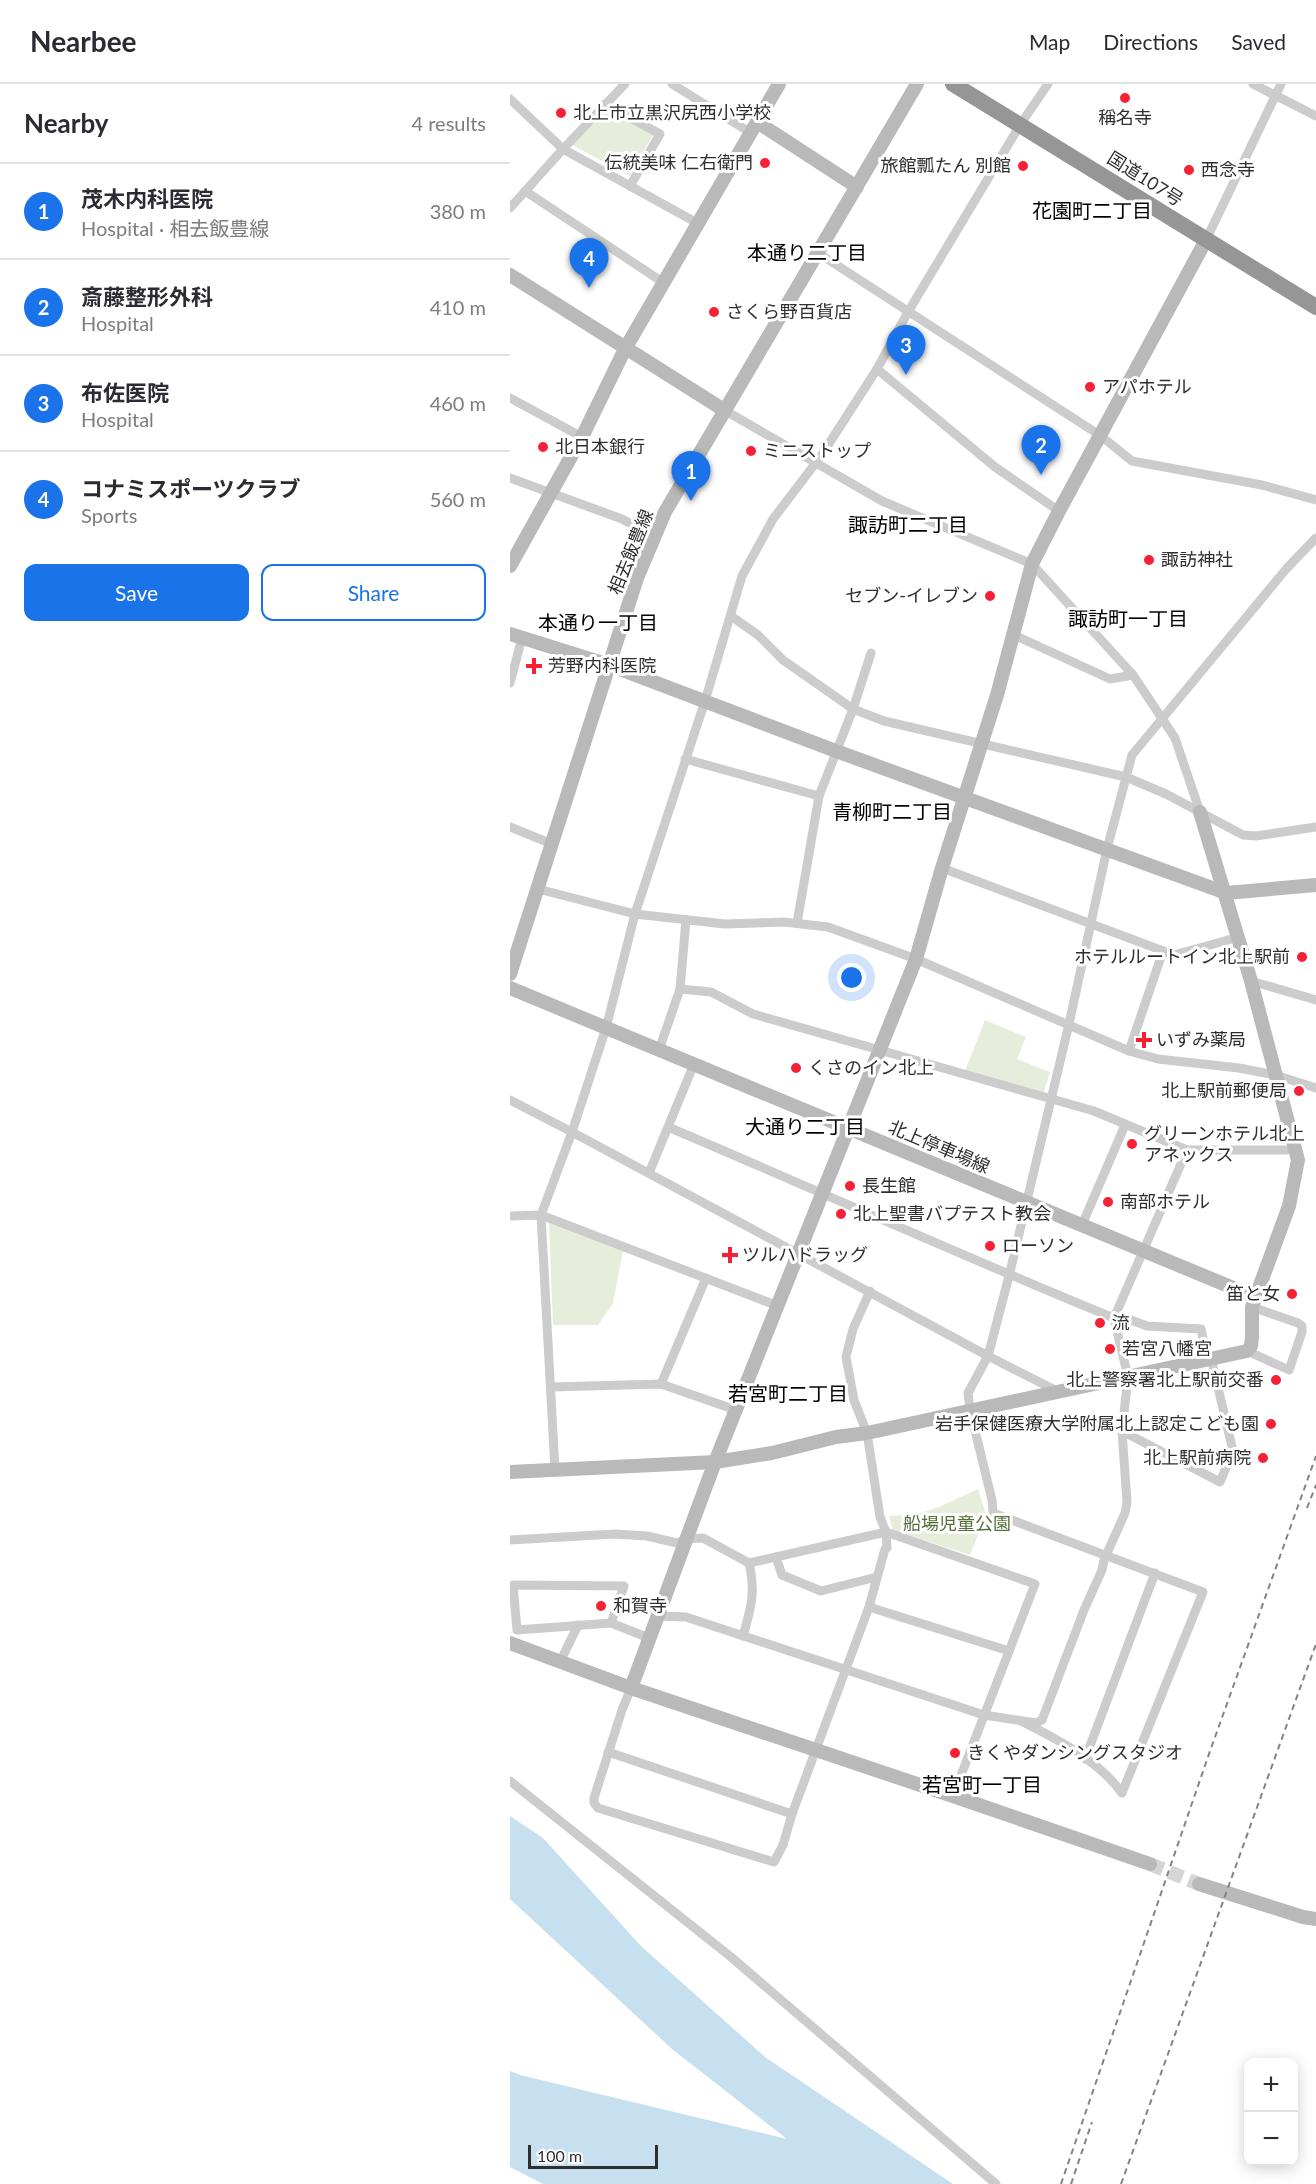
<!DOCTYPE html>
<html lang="en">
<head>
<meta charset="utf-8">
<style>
	body { margin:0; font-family:Lato,"Noto Sans JP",sans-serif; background:#f7f7f7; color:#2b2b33 }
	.controls { position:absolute; right:18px; bottom:18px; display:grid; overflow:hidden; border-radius:12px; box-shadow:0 3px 15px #0003 }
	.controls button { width:54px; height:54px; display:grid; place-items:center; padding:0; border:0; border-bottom:2px solid #e1e1e2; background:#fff; color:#2b2b33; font:30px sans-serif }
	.scale { position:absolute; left:18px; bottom:15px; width:130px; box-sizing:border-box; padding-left:6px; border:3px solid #2f2f2f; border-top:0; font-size:16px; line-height:21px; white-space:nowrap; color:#2f2f2f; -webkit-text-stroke:4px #fff; paint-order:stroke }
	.you { position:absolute; left:342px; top:894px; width:21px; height:21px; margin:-15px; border:4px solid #fff; border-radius:50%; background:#1a73e8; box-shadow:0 0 0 9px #1a73e833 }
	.badge { display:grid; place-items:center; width:39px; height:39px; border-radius:50%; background:#1a73e8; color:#fff; font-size:20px; font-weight:700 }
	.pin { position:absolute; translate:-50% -50px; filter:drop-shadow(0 2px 3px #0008) }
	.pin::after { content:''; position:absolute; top:32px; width:21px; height:18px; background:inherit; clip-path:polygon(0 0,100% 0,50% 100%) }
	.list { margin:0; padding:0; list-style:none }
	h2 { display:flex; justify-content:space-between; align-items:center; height:78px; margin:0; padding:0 24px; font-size:26px }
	h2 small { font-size:20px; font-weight:400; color:#7c7c81 }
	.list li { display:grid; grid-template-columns:39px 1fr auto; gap:18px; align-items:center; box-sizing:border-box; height:96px; padding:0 24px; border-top:2px solid #e1e1e2 }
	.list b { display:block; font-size:22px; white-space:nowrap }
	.list p { margin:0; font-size:20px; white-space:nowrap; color:#7c7c81 }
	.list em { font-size:20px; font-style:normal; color:#7c7c81 }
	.actions { display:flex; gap:12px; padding:18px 24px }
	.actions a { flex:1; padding:14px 0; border:2px solid #1a73e8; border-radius:12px; text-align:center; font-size:21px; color:#1a73e8 }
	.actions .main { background:#1a73e8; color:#fff }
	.map { position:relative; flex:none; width:806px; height:2100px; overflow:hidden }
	header { display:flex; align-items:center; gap:36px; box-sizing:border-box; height:84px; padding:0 30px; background:#fff; border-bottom:2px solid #e1e1e2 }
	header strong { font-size:28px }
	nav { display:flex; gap:33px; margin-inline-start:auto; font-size:21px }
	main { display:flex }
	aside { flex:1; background:#fff }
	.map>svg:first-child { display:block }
	.green { fill:#e6eedb }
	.water { fill:#c6e0ef }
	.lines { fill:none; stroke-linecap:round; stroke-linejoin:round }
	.secondary-tunnel { stroke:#d5d5d5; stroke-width:14; stroke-dasharray:14 7; stroke-linecap:butt }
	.street { stroke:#ccc; stroke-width:9 }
	.secondary { stroke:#b9b9b9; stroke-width:14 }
	.highway { stroke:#969696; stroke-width:16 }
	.rail { stroke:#848484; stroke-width:2; stroke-dasharray:6 4.5; stroke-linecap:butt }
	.poi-dot { fill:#f72136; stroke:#fff; stroke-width:2 }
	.labels { text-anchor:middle; stroke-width:6; stroke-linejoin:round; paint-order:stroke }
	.poi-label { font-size:18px; fill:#2f2f2f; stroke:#fff; text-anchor:start }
	.street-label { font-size:18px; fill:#2f2f2f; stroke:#fff }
	.park-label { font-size:18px; fill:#537038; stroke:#fff }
	.neighbourhood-label { font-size:20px; fill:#000; stroke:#fff }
</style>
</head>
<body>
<header>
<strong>Nearbee</strong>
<nav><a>Map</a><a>Directions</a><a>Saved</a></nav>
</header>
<main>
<aside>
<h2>Nearby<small>4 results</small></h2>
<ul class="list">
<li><span class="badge">1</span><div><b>茂木内科医院</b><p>Hospital · 相去飯豊線</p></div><em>380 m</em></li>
<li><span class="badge">2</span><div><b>斎藤整形外科</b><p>Hospital</p></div><em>410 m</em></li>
<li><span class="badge">3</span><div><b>布佐医院</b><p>Hospital</p></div><em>460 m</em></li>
<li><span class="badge">4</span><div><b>コナミスポーツクラブ</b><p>Sports</p></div><em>560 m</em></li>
</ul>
<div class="actions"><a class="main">Save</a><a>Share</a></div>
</aside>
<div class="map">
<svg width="806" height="2100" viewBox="0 0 806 2100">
	<rect width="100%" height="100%" fill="#fff"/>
	<g class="green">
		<path d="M97,25L143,51L120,92L62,61Z"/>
		<path d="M475,936L516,953L507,975L540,988L533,1011L455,987Z"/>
		<path d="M39,1139L113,1167L103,1219L88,1241H43Z"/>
		<path d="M468,1405L476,1431L460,1471L383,1446L379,1432L407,1430L429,1423Z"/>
	</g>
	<path class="water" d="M0,1732L33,1754L131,1862L255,1973L443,2100H33L0,2083V1987L10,1991L277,2055L162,1965L0,1815Z"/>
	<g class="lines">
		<path class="secondary-tunnel" d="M640,1780L689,1800"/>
		<g class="street">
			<path d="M162,0L241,49"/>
			<path d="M743,0L806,32"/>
			<path d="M0,15L53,65L189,140"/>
			<path d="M95,20L150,50L120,102"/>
			<path d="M15,107L154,199"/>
			<path d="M0,124L53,65L115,0"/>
			<path d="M696,156L771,0"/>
			<path d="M308,169L591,352L622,377L752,401L806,416"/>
			<path d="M367,285L485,383L549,427"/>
			<path d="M0,314L72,353"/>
			<path d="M214,326L372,417L522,480L623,591L665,654L690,728"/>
			<path d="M0,394L112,435L145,453"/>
			<path d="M221,532L248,551L273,576L343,625L374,637L616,693L656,710L733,751L746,752L806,743"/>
			<path d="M502,550L600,595L623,591"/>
			<path d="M0,599L12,554"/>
			<path d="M175,675L309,712"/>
			<path d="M0,743L42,760"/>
			<path d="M432,784L664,871L729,853"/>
			<path d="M28,805L125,830L215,840L274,838L318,843L406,875L619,967L648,975L729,984L765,991L806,1004"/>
			<path d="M287,839L309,712L343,625L361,569"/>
			<path d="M741,897L806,916"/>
			<path d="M170,905L201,908L243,930L584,1027L677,1066H777L785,1064"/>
			<path d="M149,966L170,905L176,836"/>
			<path d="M619,967L653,867"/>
			<path d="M0,1016L62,1048L478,1272L549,1308"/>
			<path d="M139,1089L184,980"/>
			<path d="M0,1132L31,1131L268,1222"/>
			<path d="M572,1141L615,1041"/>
			<path d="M605,1230L637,1242L691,1245L697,1275"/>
			<path d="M604,1234L677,1066"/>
			<path d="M737,1267L779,1286L792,1248V1242L788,1239L742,1223"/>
			<path d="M151,1300L196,1194"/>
			<path d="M41,1303L151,1300L226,1326"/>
			<path d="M612,1347L710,1398L723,1367L701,1274"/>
			<path d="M45,1386L31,1131L62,1048L96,944L125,830L195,617L232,492L263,435L311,372L367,285L398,228L510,41L538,0"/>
			<path d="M0,1456L105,1450L137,1452L167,1459L176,1455L193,1454L239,1479L376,1448L525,1500L443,1712"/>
			<path d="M266,1473L272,1491L311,1507L367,1493"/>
			<path d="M359,1523L499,1567"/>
			<path d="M147,1532L176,1533L474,1631L526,1639L532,1636L574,1526L592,1486L594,1476L615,1429L617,1418L612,1347L618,1293L604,1234C454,1173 307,1106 158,1043"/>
			<path d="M101,1539L114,1502L3,1501L7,1546L101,1539L139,1554"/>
			<path d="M233,1552C241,1524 246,1508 239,1479"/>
			<path d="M50,1578L68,1541"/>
			<path d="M121,1604L112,1626L84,1714V1719L88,1724L264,1778L273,1761L282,1730L359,1523L375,1465L377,1464L376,1448L370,1433L357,1349L344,1316L336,1273L343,1245L360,1207"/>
			<path d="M511,1637C547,1655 588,1676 612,1709L693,1508L483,1429L482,1416L460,1326L458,1309L478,1272L499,1192L559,940L597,765L622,671L777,484L806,454"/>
			<path d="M98,1668L282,1730"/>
			<path d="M575,1675L645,1489"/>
			<path d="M0,1697L221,1873L486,2100"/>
		</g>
		<g class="secondary">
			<path d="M247,38L347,103"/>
			<path d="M0,191L214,326"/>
			<path d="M0,482L72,353L115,265L269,0"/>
			<path d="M0,550L99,581L326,667L716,809L806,801"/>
			<path d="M0,890L127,494L155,428L407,0"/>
			<path d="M0,904L745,1213"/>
			<path d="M0,1388L205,1378L262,1369L326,1353L357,1349L737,1267L741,1262L742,1253V1223L779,1122L788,1076L741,897L690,728"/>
			<path d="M0,1559L121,1604L443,1712L640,1780"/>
			<path d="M121,1604L205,1378L406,875L432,784L487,611L522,480L549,427L696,156"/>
			<path d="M689,1800L793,1833L806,1835"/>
		</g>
		<path class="highway" d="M443,0L806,223"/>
		<g class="rail">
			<path d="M797,1424L806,1401"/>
			<path d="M551,2100L700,1667L806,1372"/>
			<path d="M561,2100L582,2038"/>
			<path d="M611,2100L806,1560"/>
		</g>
	</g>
	<g class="poi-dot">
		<circle cx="615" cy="14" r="6"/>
		<circle cx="51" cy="29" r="6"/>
		<circle cx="255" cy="79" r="6"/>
		<circle cx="513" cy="82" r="6"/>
		<circle cx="679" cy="86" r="6"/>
		<circle cx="204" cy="228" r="6"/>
		<circle cx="580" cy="303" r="6"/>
		<circle cx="33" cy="363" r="6"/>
		<circle cx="241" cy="367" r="6"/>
		<circle cx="639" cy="476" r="6"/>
		<circle cx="480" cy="512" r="6"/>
		<path d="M21 573h6v6h6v6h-6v6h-6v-6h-6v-6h6z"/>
		<circle cx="792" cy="873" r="6"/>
		<path d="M631 947h6v6h6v6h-6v6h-6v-6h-6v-6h6z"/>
		<circle cx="286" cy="984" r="6"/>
		<circle cx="789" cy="1007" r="6"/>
		<circle cx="622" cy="1060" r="6"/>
		<circle cx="340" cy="1102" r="6"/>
		<circle cx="598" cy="1118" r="6"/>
		<circle cx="331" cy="1130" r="6"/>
		<circle cx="480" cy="1162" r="6"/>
		<path d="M217 1162h6v6h6v6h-6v6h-6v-6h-6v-6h6z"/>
		<circle cx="782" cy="1210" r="6"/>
		<circle cx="590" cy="1239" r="6"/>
		<circle cx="600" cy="1265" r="6"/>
		<circle cx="766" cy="1296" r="6"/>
		<circle cx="761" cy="1340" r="6"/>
		<circle cx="753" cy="1374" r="6"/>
		<circle cx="91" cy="1522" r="6"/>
		<circle cx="445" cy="1669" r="6"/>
	</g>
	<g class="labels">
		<g class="poi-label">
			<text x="63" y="35">北上市立黒沢尻西小学校</text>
			<text x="615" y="40" text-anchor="middle">稱名寺</text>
			<text x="243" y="85" text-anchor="end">伝統美味 仁右衛門</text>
			<text x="501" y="88" text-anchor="end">旅館瓢たん 別館</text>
			<text x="691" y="92">西念寺</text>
			<text x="216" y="234">さくら野百貨店</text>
			<text x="592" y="309">アパホテル</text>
			<text x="45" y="369">北日本銀行</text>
			<text x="253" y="373">ミニストップ</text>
			<text x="651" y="482">諏訪神社</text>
			<text x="468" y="518" text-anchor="end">セブン-イレブン</text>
			<text x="38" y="588">芳野内科医院</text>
			<text x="780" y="879" text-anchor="end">ホテルルートイン北上駅前</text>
			<text x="646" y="962">いずみ薬局</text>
			<text x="298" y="990">くさのイン北上</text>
			<text x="777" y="1013" text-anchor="end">北上駅前郵便局</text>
			<text x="634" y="1056">グリーンホテル北上<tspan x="634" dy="21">アネックス</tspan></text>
			<text x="352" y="1108">長生館</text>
			<text x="610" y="1124">南部ホテル</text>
			<text x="343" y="1136">北上聖書バプテスト教会</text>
			<text x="492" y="1168">ローソン</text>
			<text x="232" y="1177">ツルハドラッグ</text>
			<text x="770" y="1216" text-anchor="end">笛と女</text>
			<text x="602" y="1245">流</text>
			<text x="612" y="1271">若宮八幡宮</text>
			<text x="754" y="1302" text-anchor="end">北上警察署北上駅前交番</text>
			<text x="749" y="1346" text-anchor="end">岩手保健医療大学附属北上認定こども園</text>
			<text x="741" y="1380" text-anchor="end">北上駅前病院</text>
			<text x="103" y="1528">和賀寺</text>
			<text x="457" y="1675">きくやダンシングスタジオ</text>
		</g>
		<g class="street-label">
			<text transform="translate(635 95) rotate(32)" y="6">国道107号</text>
			<text transform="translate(121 468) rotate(-68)" y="6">相去飯豊線</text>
			<text transform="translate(429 1063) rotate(23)" y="6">北上停車場線</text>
		</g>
		<g class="park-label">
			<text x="447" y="1446">船場児童公園</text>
		</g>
		<g class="neighbourhood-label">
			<text x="582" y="134">花園町二丁目</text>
			<text x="297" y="176">本通り二丁目</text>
			<text x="398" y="448">諏訪町二丁目</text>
			<text x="618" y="542">諏訪町一丁目</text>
			<text x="88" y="546">本通り一丁目</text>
			<text x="382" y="735">青柳町二丁目</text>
			<text x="295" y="1050">大通り二丁目</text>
			<text x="278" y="1317">若宮町二丁目</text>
			<text x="472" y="1708">若宮町一丁目</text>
		</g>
	</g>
</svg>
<div class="controls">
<button>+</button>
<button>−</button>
</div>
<div class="scale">100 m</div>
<div class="you"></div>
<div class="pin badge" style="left:181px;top:417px">1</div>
<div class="pin badge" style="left:531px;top:391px">2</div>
<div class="pin badge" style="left:396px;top:291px">3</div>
<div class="pin badge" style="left:79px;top:204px">4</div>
</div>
</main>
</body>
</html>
